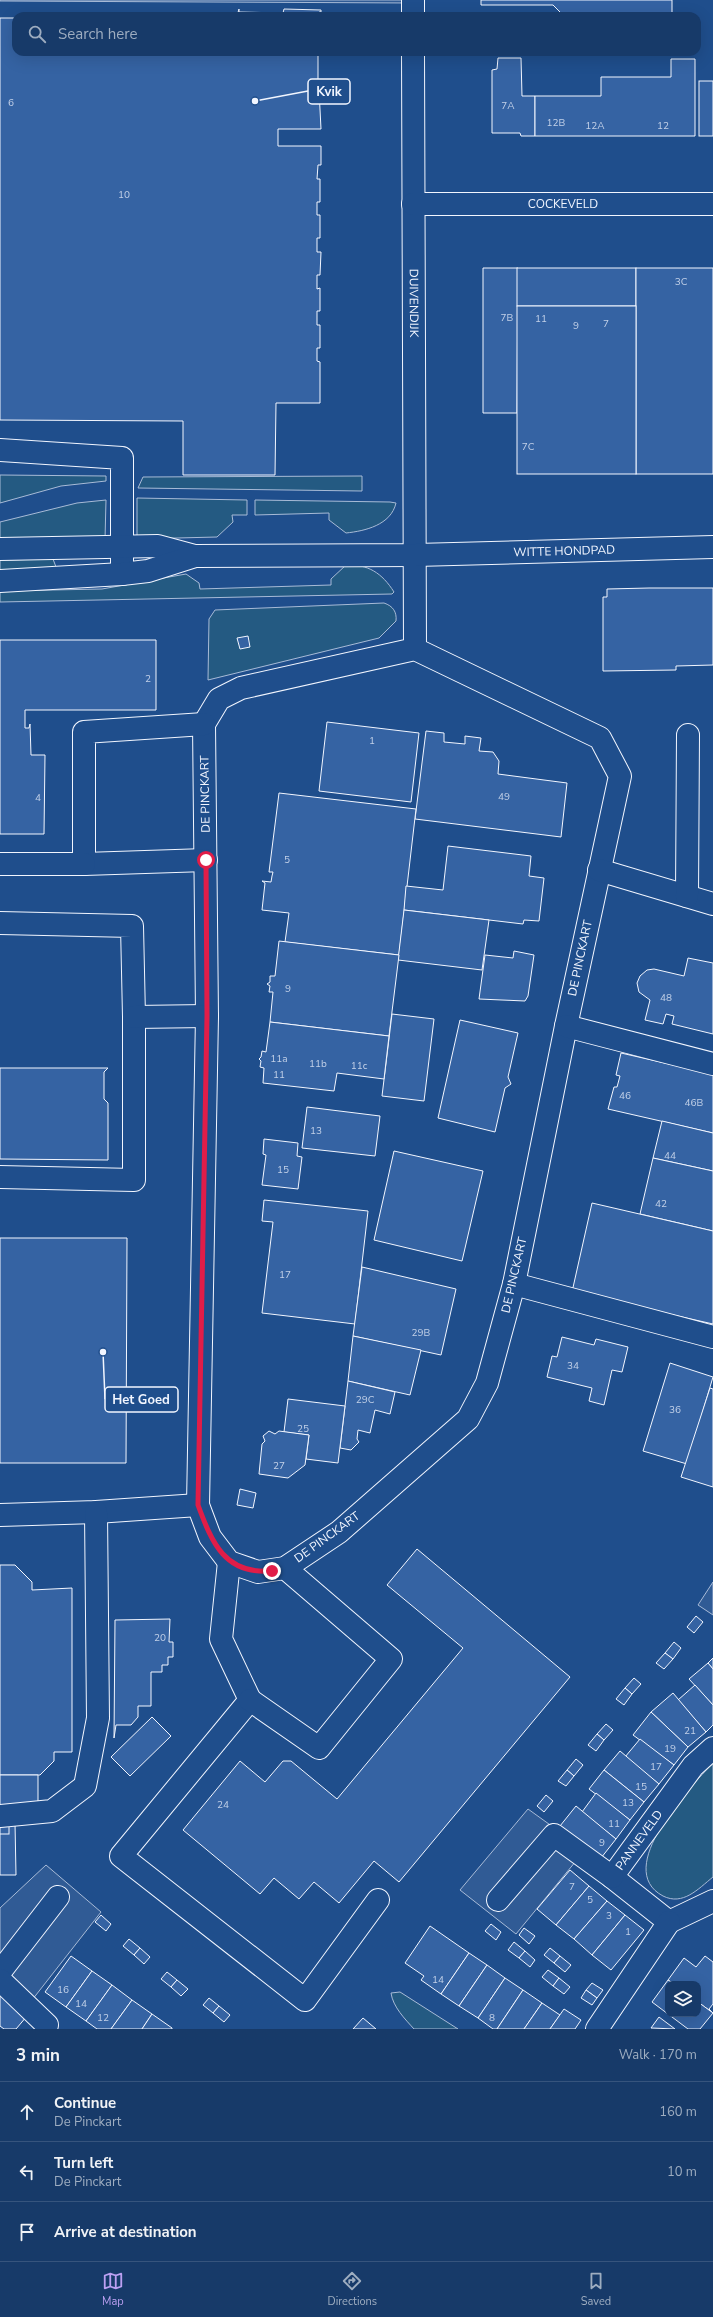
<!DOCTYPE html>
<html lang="en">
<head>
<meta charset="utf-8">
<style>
	body { margin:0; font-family:"Nunito Sans",sans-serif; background:#244571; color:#f1f3f6 }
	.controls { position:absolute; right:12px; bottom:12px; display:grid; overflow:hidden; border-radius:8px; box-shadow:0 4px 16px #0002 }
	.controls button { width:36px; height:36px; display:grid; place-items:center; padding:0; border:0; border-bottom:1px solid #36547d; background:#173a69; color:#f1f3f6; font:20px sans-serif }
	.stop { position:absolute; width:12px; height:12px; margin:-9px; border:3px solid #e11d48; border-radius:50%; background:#fff }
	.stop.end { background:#e11d48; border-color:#fff; box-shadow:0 1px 4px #0008 }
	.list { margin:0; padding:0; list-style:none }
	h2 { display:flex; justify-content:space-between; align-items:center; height:52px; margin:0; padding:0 16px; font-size:17px }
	h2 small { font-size:13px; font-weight:400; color:#9eadc0 }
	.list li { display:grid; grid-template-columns:26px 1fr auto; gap:12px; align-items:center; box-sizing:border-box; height:60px; padding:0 16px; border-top:1px solid #36547d }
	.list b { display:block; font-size:15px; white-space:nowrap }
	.list p { margin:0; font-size:13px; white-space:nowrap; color:#9eadc0 }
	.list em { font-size:13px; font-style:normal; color:#9eadc0 }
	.icon { flex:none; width:22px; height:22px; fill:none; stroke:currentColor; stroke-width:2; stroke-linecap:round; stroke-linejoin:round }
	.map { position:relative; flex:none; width:713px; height:2029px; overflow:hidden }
	.search { position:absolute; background:#173a69; box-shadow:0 4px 16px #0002; left:12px; right:12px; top:12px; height:44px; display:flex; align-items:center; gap:10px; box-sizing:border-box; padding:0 14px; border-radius:12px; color:#9eadc0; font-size:15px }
	.sheet { height:232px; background:#173a69 }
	nav { display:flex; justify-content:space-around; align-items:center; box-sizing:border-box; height:56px; border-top:1px solid #36547d; background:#173a69; font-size:11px; color:#9eadc0 }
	nav a { display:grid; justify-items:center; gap:2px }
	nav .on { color:#bca0f2 }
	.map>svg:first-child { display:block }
	.green { fill:#245a82; stroke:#a8bbd7 }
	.parking { fill:#305b95; stroke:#a8bbd7 }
	.building { fill:#3563a3; stroke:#f2f6ff }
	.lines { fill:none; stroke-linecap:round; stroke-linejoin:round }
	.minor-casing { stroke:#f2f6ff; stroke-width:24 }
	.minor { stroke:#1f4e8c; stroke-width:22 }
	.route { stroke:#e11d48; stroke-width:5 }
	.labels { text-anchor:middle; stroke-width:3; stroke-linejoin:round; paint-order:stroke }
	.number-label { font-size:10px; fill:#c3d1e8 }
	.street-label { font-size:12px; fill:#f2f6ff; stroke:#1f4e8c }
	.leader { fill:none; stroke:#f2f6ff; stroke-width:1.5 }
	.callout-dot { fill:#f2f6ff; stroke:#1f4e8c; stroke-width:1.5 }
	.callout { fill:#1f4e8c; stroke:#f2f6ff; stroke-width:1.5 }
	.callout-label { font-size:13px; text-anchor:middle; font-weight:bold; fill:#f2f6ff }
</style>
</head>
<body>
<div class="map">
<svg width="713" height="2029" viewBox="0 0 713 2029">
	<rect width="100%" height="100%" fill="#1f4e8c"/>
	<g class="green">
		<path d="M0,475L106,476V481L61,486L0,503Z"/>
		<path d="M362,476V491L138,488L143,477Z"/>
		<path d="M137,498L247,500V515H232L233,522L217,537L137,539Z"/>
		<path d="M106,500L105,540L0,541V522L77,503Z"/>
		<path d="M255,500L390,502L396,503C391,525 365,531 346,533L329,520V513L255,515Z"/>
		<path d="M53,559L56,567L0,572V560Z"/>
		<path d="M346,565C368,564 382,573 394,592L392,594L0,602V591L102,589L186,574L199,583L200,589L331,585V579Z"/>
		<path d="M384,603C393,606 397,612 396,621L379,638L208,680L209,619L215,610Z"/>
		<path d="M713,1763V1877C698,1889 683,1906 663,1896C612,1869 690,1787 713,1763Z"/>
		<path d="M400,1992L458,2029H414C405,2019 393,2007 391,1993Z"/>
	</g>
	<g class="parking">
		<path d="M0,0H414V3L0,1Z"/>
		<path d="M713,1582V1615L698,1605Z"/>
		<path d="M528,1809L585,1850L516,1934L460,1890Z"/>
		<path d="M46,1865L101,1912L25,2009L0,1989V1908Z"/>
	</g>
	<g class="building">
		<path d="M481,0H672V16H564L553,5H481Z"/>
		<path d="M239,9V12L283,13L284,9L321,10V12H319V16H237Z"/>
		<path d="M0,18H16V52H318V80H321L319,90L321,129H278V146H321V165H318L317,179H320V202H317V215H320V238H317V252H321L320,275H317V289L320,288V311H317V325H320V348H317V361L320,362V403H276L275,475H183V421L0,420Z"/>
		<path d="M498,58H521L522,96H535V136H521L520,133H492V70L497,69Z"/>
		<path d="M671,59H695V136H535V96H601V77H671Z"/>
		<rect x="699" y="81" width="14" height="55"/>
		<path d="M483,268H518L517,413H483Z"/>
		<rect x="517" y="268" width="119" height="38"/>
		<rect x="636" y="268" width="77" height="206"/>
		<rect x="517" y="306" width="119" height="168"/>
		<path d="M649,588H713V665L676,666V670L603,671V597H607V589Z"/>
		<path d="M248,636L250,647L240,649L237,638Z"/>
		<path d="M0,640H156V710H25V728H29L30,724L31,755H45L44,834H0Z"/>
		<path d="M327,722L419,733L411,802L319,791Z"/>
		<path d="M426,731L444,733V742L465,744V736L481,738L479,751L493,752L499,761L498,774L567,783L561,837L415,819Z"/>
		<path d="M279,793L416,809L399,955L285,942L289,913L262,910L265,883L262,881L271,882L272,876L273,872H269Z"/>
		<path d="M448,846L531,856L529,876L544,878L539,921L524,920L523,924L404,910L406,886L443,890Z"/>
		<path d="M404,910L489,920L482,970L398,960Z"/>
		<path d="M279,941L399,955L389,1036L270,1022L273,992H269L270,986L267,984L270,982V976H275Z"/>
		<path d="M514,951L534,955L528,996L525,1001L479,999L485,955L513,958Z"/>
		<path d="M688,958L713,963V1034L672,1024L674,1016L666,1014L663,1024L645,1020L650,1000L639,992L637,983L640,976L647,970L654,969L684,976Z"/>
		<path d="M392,1014L434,1019L424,1101L382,1096Z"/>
		<path d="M460,1020L518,1033L508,1077L511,1084L505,1088L495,1132L438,1118Z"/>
		<path d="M270,1022L389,1036L384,1079L337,1073L334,1091L263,1083L264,1068L260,1067L261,1061L259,1059L261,1057L262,1051L266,1052Z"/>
		<path d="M621,1053L713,1074V1133L608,1109L614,1087H617L620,1076L616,1075Z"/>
		<path d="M0,1068H108L104,1072V1099L108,1103V1160L0,1159Z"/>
		<path d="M307,1107L380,1116L375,1156L302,1148Z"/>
		<path d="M662,1121L713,1133V1171L653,1158Z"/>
		<path d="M264,1139L298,1143L297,1156L302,1157L298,1189L262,1185L266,1155L263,1154Z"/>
		<path d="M394,1151L483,1171L462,1261L374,1240Z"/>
		<path d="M653,1158L713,1171V1231L640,1214Z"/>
		<path d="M264,1200L368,1211L355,1324L262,1313L273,1222L262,1221Z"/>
		<path d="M592,1203L713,1231V1324L572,1292Z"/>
		<path d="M0,1238H127L126,1463H0Z"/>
		<path d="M362,1267L456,1289L441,1355L353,1336Z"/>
		<path d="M353,1336L421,1350L410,1395L348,1381Z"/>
		<path d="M562,1337L594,1345L596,1339L628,1347L622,1372L612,1370L604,1405L589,1401L592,1388L547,1377L552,1356L557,1357Z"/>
		<path d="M670,1363L713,1377L687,1464L643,1451Z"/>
		<path d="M348,1381L395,1392L390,1414L375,1410L370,1433L358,1430L357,1439L359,1442L351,1450L340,1448Z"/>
		<path d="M710,1388L713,1389V1487L681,1477Z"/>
		<path d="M288,1399L345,1406L338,1463L306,1459L309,1435L284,1432Z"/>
		<path d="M269,1431L275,1434L279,1431L309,1435L305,1465L288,1478L259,1474L262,1444L265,1441L263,1436Z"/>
		<path d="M240,1489L256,1493L253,1508L237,1505Z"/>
		<path d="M417,1549L570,1677L399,1882L374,1861L339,1903L314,1882L299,1899L274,1878L260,1894L183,1830L240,1761L265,1782L283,1761H291L337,1799L463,1648L387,1585Z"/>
		<path d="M0,1565H15L32,1582V1590L72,1588V1752H54V1761L40,1775H0Z"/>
		<path d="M696,1616L703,1622L694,1633L687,1627Z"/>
		<path d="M170,1619L169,1642H173V1657H168V1665H162V1672H151V1706H138V1717L131,1725H116L114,1738L115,1620Z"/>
		<path d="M674,1642L681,1648L673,1659L665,1653Z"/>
		<path d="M665,1653L673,1659L664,1669L656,1663Z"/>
		<path d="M713,1658V1669L708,1663Z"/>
		<path d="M708,1663L713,1669V1705L689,1679Z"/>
		<path d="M634,1678L641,1684L632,1694L625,1688Z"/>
		<path d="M695,1685L713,1705V1725L706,1732L678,1700Z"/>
		<path d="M625,1688L632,1694L624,1705L616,1699Z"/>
		<path d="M673,1693L706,1732L688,1747L651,1712Z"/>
		<path d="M651,1712L688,1747L674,1765L633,1735Z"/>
		<path d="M152,1717L171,1736L130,1776L111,1757Z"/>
		<path d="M606,1724L613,1730L604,1740L597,1734Z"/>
		<path d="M597,1734L604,1740L596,1751L588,1745Z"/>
		<path d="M640,1739L674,1765L659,1784L625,1757Z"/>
		<path d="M620,1751L659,1784L644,1802L604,1770Z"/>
		<path d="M576,1759L583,1765L574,1776L567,1770Z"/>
		<path d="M567,1770L574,1776L566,1786L558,1781Z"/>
		<path d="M604,1770L644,1802L630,1820L589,1789Z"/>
		<path d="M0,1775H38V1823H15L16,1875H0Z"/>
		<path d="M596,1793L630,1820L616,1839L582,1812Z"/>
		<path d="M546,1795L553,1801L544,1812L537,1806Z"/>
		<path d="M576,1806L616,1839L601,1858L560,1826Z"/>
		<rect x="0" y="1823" width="9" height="11"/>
		<path d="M570,1870L589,1886L556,1925L537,1909Z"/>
		<path d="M589,1886L607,1901L574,1939L556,1925Z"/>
		<path d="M607,1901L625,1915L592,1955L574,1939Z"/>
		<path d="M101,1915L111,1924L106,1931L95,1922Z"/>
		<path d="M625,1915L644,1930L611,1970L592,1955Z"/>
		<path d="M491,1924L501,1932L496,1940L485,1931Z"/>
		<path d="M430,1926L469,1953L441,1994L421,1980L424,1976L405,1963Z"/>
		<path d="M524,1928L535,1936L529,1944L519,1935Z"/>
		<path d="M129,1939L140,1948L134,1955L123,1946Z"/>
		<path d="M514,1942L525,1951L519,1958L508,1950Z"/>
		<path d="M140,1948L150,1957L144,1964L134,1955Z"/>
		<path d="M550,1948L560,1956L554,1963L544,1955Z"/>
		<path d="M525,1951L535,1960L530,1967L519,1958Z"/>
		<path d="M469,1953L487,1965L459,2006L441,1994Z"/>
		<path d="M71,1956L92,1971L66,2007L45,1992Z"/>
		<path d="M560,1956L571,1965L565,1972L554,1963Z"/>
		<path d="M705,1956L713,1962V2004L709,2009L713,2013L698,2002V1984H674L668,1980L684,1958L696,1967Z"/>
		<path d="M487,1965L505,1978L478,2018L459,2006Z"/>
		<path d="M548,1970L559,1978L553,1986L542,1977Z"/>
		<path d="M92,1971L112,1985L86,2021L66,2007Z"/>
		<path d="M167,1972L177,1980L171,1987L161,1979Z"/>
		<path d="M505,1978L523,1990L497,2029H493L478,2018Z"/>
		<path d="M559,1978L570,1987L564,1994L553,1986Z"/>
		<path d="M177,1980L188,1989L181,1996L171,1987Z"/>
		<path d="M668,1980L674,1984H668V2014H698V2002L713,2013L700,2029H688L652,2002Z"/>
		<path d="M592,1983L603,1990L597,1998L586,1990Z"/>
		<path d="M112,1985L132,2000L111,2029H97L86,2021Z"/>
		<path d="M523,1990L542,2003L524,2029H497Z"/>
		<path d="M586,1990L597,1998L592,2005L581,1998Z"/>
		<path d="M0,1992L27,2016L16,2029H4L0,2026Z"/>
		<path d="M209,1998L219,2006L213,2013L203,2005Z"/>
		<path d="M132,2000L152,2014L142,2029H111Z"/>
		<path d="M542,2003L560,2015L550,2029H524Z"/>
		<path d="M219,2006L230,2015L224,2022L213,2013Z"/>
		<path d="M564,2009L581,2020L575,2029H550Z"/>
		<path d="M152,2014L172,2028V2029H142Z"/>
		<path d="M659,2017L675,2029L651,2028Z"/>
		<path d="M363,2018L376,2029H353Z"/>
	</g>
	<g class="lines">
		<g class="minor-casing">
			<g id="minor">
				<path d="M413,0V16"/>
				<path id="s1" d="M413,52L415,649L600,738L620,776L566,1026L514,1284L487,1383L468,1419L339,1532L285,1568L258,1572L229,1562L210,1537L198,1505L207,1016L204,724L219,699L241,688L415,649"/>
				<path id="s2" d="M413,204H713"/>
				<path d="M0,450L122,458V574"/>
				<path d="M0,549L158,546L195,556"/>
				<path id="s3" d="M0,581L122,574L148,571L195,556L416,555L713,547"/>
				<path d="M204,724L84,732V864L206,860"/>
				<path d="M0,864H84"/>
				<path d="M599,870L713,904"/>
				<path d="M687,896L688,735"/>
				<path d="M0,923L132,926L134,1017V1180L0,1177"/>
				<path d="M134,1017L207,1016"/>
				<path d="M566,1026L713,1064"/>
				<path d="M514,1284L713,1337"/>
				<path d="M0,1515L96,1512L198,1505"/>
				<path d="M229,1562L221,1639L250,1700L121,1856L305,2000L378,1900"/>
				<path d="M250,1700L319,1748L391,1659L285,1568"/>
				<path d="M713,1748L693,1766L612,1877L669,1922L713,1901"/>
				<path d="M0,1816L52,1811L85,1786L98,1718L96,1512"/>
				<path d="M498,1900L554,1835L612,1877"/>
				<path d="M0,1972L58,1897"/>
				<path d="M0,1980L47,2025"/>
				<path d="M597,2029L669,1922"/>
			</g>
		</g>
		<use href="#minor" class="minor"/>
	</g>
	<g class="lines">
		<path class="route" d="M206,860L207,1016L198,1505C212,1543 225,1575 272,1571"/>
	</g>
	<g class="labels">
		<g class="number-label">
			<text x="11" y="106">6</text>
			<text x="508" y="109">7A</text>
			<text x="556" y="126">12B</text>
			<text x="595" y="129">12A</text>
			<text x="663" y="129">12</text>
			<text x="124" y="198">10</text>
			<text x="681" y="285">3C</text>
			<text x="507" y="321">7B</text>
			<text x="541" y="322">11</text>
			<text x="606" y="327">7</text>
			<text x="576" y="329">9</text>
			<text x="528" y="450">7C</text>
			<text x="148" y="682">2</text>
			<text x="372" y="744">1</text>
			<text x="504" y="800">49</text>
			<text x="38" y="801">4</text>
			<text x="287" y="863">5</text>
			<text x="288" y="992">9</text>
			<text x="666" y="1001">48</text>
			<text x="279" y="1062">11a</text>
			<text x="318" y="1067">11b</text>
			<text x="359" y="1069">11c</text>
			<text x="279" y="1078">11</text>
			<text x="625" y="1099">46</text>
			<text x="694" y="1106">46B</text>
			<text x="316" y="1134">13</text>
			<text x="670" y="1159">44</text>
			<text x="283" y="1173">15</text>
			<text x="661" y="1207">42</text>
			<text x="285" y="1278">17</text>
			<text x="421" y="1336">29B</text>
			<text x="573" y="1369">34</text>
			<text x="365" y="1403">29C</text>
			<text x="675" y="1413">36</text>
			<text x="303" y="1432">25</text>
			<text x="279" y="1469">27</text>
			<text x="160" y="1641">20</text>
			<text x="690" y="1734">21</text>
			<text x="670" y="1752">19</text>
			<text x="656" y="1770">17</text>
			<text x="641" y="1790">15</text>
			<text x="628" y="1806">13</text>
			<text x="223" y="1808">24</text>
			<text x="614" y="1827">11</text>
			<text x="602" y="1846">9</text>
			<text x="572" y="1890">7</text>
			<text x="590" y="1903">5</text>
			<text x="609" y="1919">3</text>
			<text x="628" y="1935">1</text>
			<text x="438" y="1983">14</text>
			<text x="63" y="1993">16</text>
			<text x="81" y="2007">14</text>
			<text x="103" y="2021">12</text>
			<text x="492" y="2021">8</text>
		</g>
		<g class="street-label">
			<text dy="4" stroke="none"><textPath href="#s2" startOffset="150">COCKEVELD</textPath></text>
			<text dy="4" stroke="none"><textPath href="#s1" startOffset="251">DUIVENDIJK</textPath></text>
			<text dy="4" stroke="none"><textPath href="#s3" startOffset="567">WITTE HONDPAD</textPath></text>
			<text transform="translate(205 794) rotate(-91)" y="4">DE PINCKART</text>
			<text transform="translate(580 958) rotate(-78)" y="4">DE PINCKART</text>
			<text transform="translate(514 1275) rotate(-77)" y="4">DE PINCKART</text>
			<text transform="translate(327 1537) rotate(-36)" y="4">DE PINCKART</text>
			<text transform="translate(639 1840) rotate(-54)" y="4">PANNEVELD</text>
		</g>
	</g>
	<path class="leader" d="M255 101L308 91M103 1352L105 1399"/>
	<g class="callout-dot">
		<circle cx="255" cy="101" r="4"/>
		<circle cx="103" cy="1352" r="4"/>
	</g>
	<g class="callout">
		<rect x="308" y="79" width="42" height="25" rx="4"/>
		<rect x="105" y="1387" width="73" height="25" rx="4"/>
	</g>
	<g class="callout-label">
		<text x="329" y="96">Kvik</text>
		<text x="141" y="1404">Het Goed</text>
	</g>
</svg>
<div class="controls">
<button><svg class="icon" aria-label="layers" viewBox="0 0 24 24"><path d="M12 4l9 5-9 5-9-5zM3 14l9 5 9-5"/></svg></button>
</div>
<div class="stop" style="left:206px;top:860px"></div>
<div class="stop end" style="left:272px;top:1571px"></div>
<div class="search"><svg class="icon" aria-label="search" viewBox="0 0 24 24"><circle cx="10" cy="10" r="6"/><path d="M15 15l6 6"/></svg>Search here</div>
</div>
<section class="sheet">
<h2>3 min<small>Walk · 170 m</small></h2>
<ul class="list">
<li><svg class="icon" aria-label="ahead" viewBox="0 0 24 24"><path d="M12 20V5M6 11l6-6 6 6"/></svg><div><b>Continue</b><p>De Pinckart</p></div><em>160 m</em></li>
<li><svg class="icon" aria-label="left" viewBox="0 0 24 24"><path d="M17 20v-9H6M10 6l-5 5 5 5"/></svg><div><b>Turn left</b><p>De Pinckart</p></div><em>10 m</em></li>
<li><svg class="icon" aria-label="arrive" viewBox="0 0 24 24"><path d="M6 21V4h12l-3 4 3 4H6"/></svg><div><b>Arrive at destination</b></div></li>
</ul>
</section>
<nav>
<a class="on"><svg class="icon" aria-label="map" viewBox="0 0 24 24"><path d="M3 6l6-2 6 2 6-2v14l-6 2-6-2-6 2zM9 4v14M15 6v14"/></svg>Map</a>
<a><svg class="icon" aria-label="directions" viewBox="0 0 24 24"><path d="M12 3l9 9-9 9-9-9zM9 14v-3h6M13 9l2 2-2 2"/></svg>Directions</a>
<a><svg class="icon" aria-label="saved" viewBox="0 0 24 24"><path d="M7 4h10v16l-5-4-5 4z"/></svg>Saved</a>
</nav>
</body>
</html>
